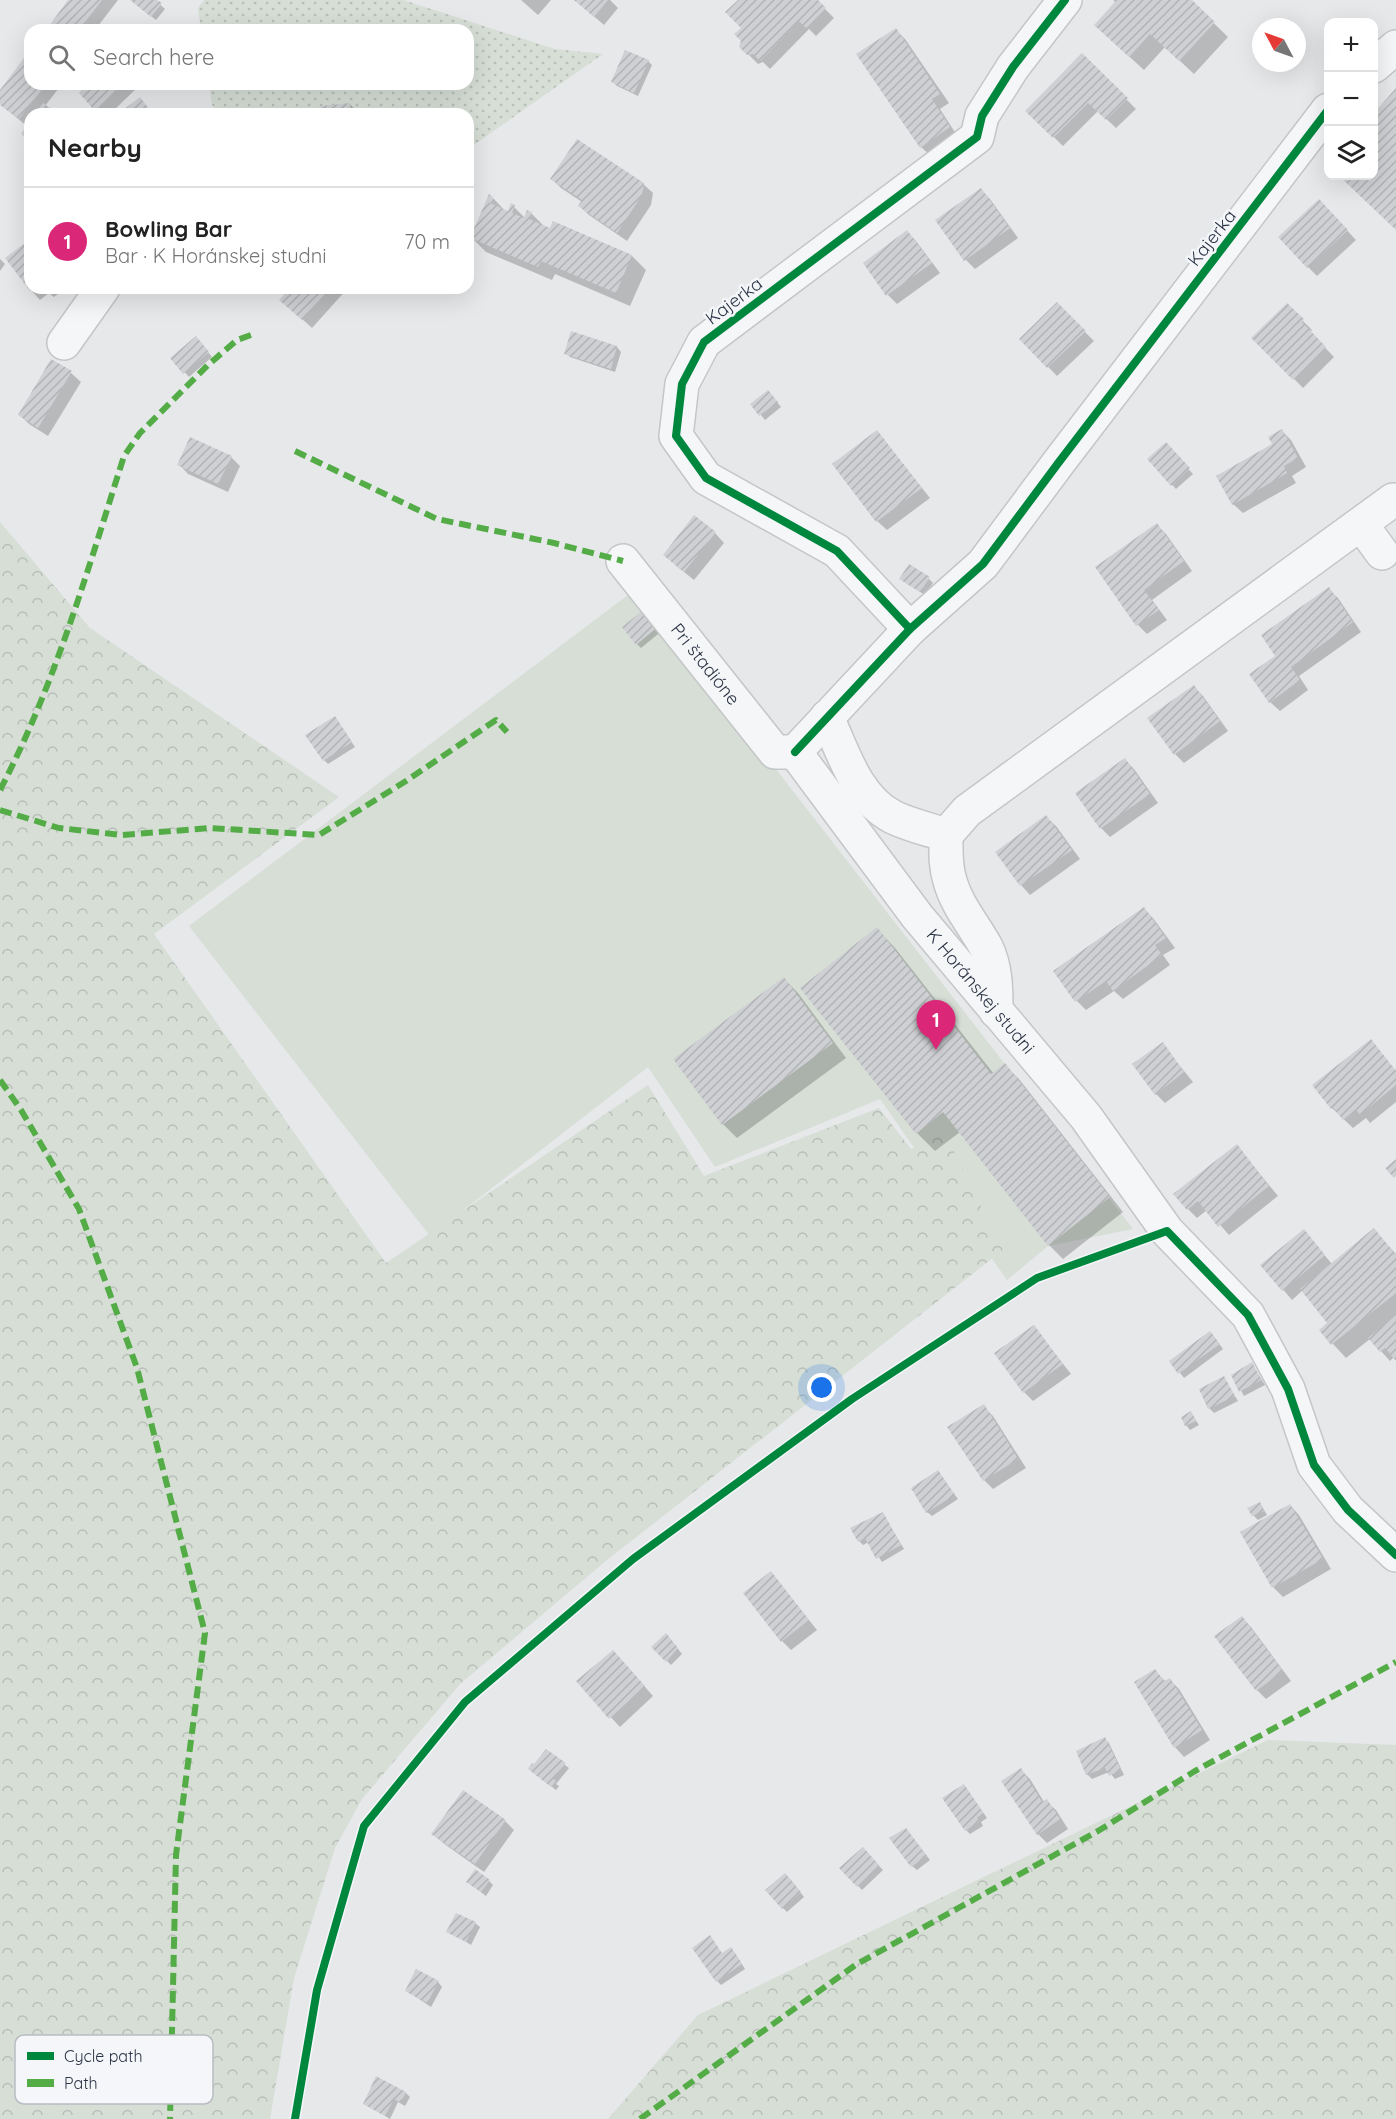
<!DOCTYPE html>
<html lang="en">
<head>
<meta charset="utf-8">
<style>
	body { margin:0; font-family:Quicksand,sans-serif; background:#f6f6f6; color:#222 }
	.controls { position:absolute; right:18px; top:18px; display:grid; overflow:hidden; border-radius:12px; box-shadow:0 6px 24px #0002 }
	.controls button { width:54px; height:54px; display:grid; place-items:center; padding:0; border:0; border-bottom:2px solid #e0e0e0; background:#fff; color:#222; font:30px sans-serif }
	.compass { position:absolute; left:1252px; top:18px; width:54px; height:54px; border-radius:50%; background:#fff; box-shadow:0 6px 24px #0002; rotate:311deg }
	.you { position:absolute; left:822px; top:1388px; width:21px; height:21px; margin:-15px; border:4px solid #fff; border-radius:50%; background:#1a73e8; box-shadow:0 0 0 9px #1a73e833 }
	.badge { display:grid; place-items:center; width:39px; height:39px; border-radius:50%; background:#db2777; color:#fff; font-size:20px; font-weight:700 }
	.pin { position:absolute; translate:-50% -50px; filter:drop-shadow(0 2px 3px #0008) }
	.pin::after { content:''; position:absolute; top:32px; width:21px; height:18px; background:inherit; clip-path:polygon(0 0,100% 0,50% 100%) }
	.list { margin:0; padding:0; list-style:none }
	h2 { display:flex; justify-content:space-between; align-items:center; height:78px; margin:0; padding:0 24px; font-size:26px }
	h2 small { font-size:20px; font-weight:400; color:#767676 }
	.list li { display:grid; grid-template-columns:39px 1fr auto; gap:18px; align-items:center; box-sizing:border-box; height:108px; padding:0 24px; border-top:2px solid #e0e0e0 }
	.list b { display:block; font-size:22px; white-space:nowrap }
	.list p { margin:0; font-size:20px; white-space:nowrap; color:#767676 }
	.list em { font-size:20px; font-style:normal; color:#767676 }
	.icon { flex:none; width:33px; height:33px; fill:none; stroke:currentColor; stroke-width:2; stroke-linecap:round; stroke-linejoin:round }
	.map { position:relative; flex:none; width:1396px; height:2119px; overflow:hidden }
	.search { position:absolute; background:#fff; box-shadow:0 6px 24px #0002; left:24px; top:24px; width:450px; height:66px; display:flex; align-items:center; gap:15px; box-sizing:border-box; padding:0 21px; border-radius:18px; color:#767676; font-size:22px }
	.panel { position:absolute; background:#fff; box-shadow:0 6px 24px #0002; left:24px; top:108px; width:450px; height:186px; border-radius:18px }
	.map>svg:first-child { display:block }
	.grass { fill:#d6ded6 }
	.forest { fill:url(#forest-crowns) }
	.park { fill:url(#park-dots) }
	.shadow { fill:#0003 }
	.building { fill:url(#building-hatch) }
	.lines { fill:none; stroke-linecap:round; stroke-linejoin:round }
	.street-casing { stroke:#c4c6c8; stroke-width:36 }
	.street { stroke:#f5f6f7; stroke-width:33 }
	.quiet { stroke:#54ac47; stroke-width:6; stroke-dasharray:12 6; stroke-linecap:butt }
	.cycleway-casing { stroke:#f4f6f9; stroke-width:11 }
	.cycleway { stroke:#00873e; stroke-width:8 }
	.labels { text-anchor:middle; stroke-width:5; stroke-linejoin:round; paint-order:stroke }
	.street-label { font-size:18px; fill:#2b3445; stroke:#f4f6f9 }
	.key { fill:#f4f6f9; stroke:#b8bcc3; stroke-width:1.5 }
	.key-label { font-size:16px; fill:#2b3445 }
</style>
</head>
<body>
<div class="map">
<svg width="1396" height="2119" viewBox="0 0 1396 2119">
	<defs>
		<pattern id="forest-crowns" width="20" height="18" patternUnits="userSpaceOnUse" patternTransform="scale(1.5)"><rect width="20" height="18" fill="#d6ded6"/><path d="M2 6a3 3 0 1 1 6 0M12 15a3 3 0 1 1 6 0" fill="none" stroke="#b8bfb9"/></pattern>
		<pattern id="park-dots" width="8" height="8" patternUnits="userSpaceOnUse" patternTransform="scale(1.5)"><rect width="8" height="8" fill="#d6ded6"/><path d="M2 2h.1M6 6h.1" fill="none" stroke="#b8bfb9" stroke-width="1.8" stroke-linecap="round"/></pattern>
		<pattern id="building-hatch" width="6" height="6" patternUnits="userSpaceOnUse" patternTransform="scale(1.5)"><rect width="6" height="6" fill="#ced0d3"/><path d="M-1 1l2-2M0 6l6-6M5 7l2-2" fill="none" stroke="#b1b3b6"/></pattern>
	</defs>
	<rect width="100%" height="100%" fill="#e6e8ea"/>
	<path class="grass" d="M636,589L1133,1229L1048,1246L1007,1280L880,1099L715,1167L648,1067L430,1236L189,926Z"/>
	<g class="forest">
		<path d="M0,522L90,628L339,797L154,934L386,1263L648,1085L704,1176L879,1108L911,1149L944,1132L1003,1250L607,1560L461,1683L362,1799L335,1848L294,1978L270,2119H0Z"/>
		<path d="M1268,1740L1396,1745V2119H608L698,2015Z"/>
	</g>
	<path class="park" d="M204,0H403L555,49L603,54L475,144L468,146V114H219L212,105L209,84H468V30H201L198,8Z"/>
	<g class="shadow">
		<path d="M70,0H118L95,30H47Z"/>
		<path d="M131,0H155L165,9L156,20Z"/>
		<path d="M521,0H551L538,15Z"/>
		<path d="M575,0H610L618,8L604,25Z"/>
		<path d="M740,0H816L834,18L816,36L809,29L770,69L763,62L758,64L741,47L743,28Z"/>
		<path d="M1115,0H1190L1228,37L1194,74L1165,47L1144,70L1110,39L1117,2Z"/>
		<path d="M896,30L905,39L949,103L940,109L958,137L931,156L921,147Z"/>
		<path d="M30,53V84H62L45,106L56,114H30V140L28,127L0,104V92Z"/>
		<path d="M1082,55L1136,109L1116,128L1098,111L1063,146L1027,111Z"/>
		<path d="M648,61L652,65L638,96L617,86L613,82Z"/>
		<path d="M91,84H141L110,114H101L81,93Z"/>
		<path d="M1396,90V229L1341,176H1374V133L1380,126L1374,120V115Z"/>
		<path d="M350,104L359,114H323Z"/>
		<path d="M552,179L643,184L653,193L651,205L627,241L589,215L580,206L582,202L561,188Z"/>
		<path d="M981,190L990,199L1018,238L975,269L966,260Z"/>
		<path d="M493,198L508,214L514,207L525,218L531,213L545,227L632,256L646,270L630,306L555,274L552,280L486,252L472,238Z"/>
		<path d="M1328,210L1356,240L1317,276L1308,267Z"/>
		<path d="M907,232L916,241L940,273L897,304L888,295L865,263Z"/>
		<path d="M30,241V288H66L54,297L49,293L40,300L31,290L7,258Z"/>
		<path d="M0,259L5,264L0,271Z"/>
		<path d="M292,288H348L312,328L291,309Z"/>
		<path d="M1057,304L1094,341L1057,376L1021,339Z"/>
		<path d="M1287,305L1312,330L1310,332L1334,357L1303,388L1254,338Z"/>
		<path d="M572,333L617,347L621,352L615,372L570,357L566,353Z"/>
		<path d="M200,342L212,357L189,377L172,358Z"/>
		<path d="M52,361L71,373L81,382L48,436L29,424L20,415Z"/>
		<path d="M772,396L781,407L765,420L752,404Z"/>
		<path d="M1282,431L1291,440L1306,467L1292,476L1296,483L1243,513L1233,504Z"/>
		<path d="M877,432L930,498L887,530L877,521Z"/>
		<path d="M1166,444L1193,474L1176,489L1149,459Z"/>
		<path d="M231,457L240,466L228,492L188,474L179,464Z"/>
		<path d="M1157,525L1166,534L1192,571L1152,600L1167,620L1147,634L1138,625L1097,567Z"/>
		<path d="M715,533L724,543L694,580L674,564Z"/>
		<path d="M929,579L933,583L925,595L906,583Z"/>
		<path d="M1328,589L1338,598L1361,632L1299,676L1308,690L1280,711L1270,702L1277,656Z"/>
		<path d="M646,610L663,630L641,648L637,644Z"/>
		<path d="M1194,687L1203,696L1228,731L1184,763L1175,754Z"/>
		<path d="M335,718L355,747L328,764L324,760Z"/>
		<path d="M1125,760L1134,769L1158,803L1110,837L1101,828Z"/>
		<path d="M1046,817L1056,826L1080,859L1030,895L1021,885L997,852Z"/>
		<path d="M1144,909L1153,918L1175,948L1163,955L1170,965L1123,999L1114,991L1086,1010L1077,1001L1056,971Z"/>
		<path d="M877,929L895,948L994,1074L1005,1065L1019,1079L1123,1212L1063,1259L1049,1245L960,1132L935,1151L917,1133Z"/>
		<path d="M784,979L798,993L846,1058L737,1138L723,1124Z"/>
		<path d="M1371,1041L1396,1071V1102L1370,1123L1366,1118L1353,1128L1332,1108L1314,1086Z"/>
		<path d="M1162,1044L1193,1082L1165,1103L1156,1094Z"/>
		<path d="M1237,1146L1278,1196L1229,1235L1207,1210L1197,1218L1188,1209Z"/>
		<path d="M1374,1230L1396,1254V1359L1394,1357L1390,1361L1370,1339L1346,1358L1321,1331L1330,1324L1303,1290L1292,1300L1262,1265L1304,1231L1332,1264Z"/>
		<path d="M1034,1327L1071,1374L1033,1401L1024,1392Z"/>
		<path d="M1214,1337L1223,1349L1184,1378L1171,1361Z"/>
		<path d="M1252,1364L1265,1385L1244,1396L1233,1376Z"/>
		<path d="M1223,1377L1238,1401L1214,1413L1210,1409L1201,1390Z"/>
		<path d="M983,1406L993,1416L1026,1468L993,1489L984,1480Z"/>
		<path d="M1191,1413L1199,1425L1190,1430L1186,1425Z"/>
		<path d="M938,1472L958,1499L932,1516L927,1512Z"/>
		<path d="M1260,1503L1267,1515L1258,1520L1253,1515Z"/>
		<path d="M1290,1505L1299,1515L1331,1569L1283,1597L1274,1588L1242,1533Z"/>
		<path d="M883,1514L904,1549L882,1562L869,1542L863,1545L859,1541Z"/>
		<path d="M771,1573L817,1630L791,1650L782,1641Z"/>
		<path d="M1242,1618L1251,1627L1291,1681L1266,1699L1257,1690Z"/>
		<path d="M670,1639L682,1654L671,1665L653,1647Z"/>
		<path d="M622,1661L653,1696L620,1727L578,1682Z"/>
		<path d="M1155,1671L1166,1682L1170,1680L1179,1689L1210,1740L1184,1757L1175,1747L1136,1683Z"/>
		<path d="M1104,1739L1109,1743L1124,1775L1115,1779L1109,1772L1092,1779L1087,1774Z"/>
		<path d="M546,1751L569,1768L556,1784L559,1786L556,1790L534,1773V1766Z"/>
		<path d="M1021,1770L1030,1779L1044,1802L1046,1801L1056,1810L1068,1829L1047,1843L1038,1834Z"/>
		<path d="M964,1785L987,1818L981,1822L983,1826L970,1834L966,1830Z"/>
		<path d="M505,1821L514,1830L484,1872L443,1843L433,1833Z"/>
		<path d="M906,1829L930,1860L917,1870L912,1866Z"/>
		<path d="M863,1849L883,1870L862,1890L841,1868Z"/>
		<path d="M790,1879L804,1897L787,1912L783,1908Z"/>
		<path d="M489,1881L493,1885L486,1896L468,1882Z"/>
		<path d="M475,1923L480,1927L471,1945L448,1931Z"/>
		<path d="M735,1953L745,1969L721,1985L717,1981L723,1954Z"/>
		<path d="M438,1982L442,1987L431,2007L407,1991Z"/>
		<path d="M406,2093L410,2097L405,2106L398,2102L390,2119L365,2104Z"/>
	</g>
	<g class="building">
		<path d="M68,0H102L79,30H46Z"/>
		<path d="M130,0H157L162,3L151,17Z"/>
		<path d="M574,0H608L594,17Z"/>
		<path d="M738,0H818L826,8L806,28L799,21L760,61L753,54L747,55L739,47L741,41L734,34L741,28L725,12Z"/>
		<path d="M1113,0H1192L1215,22L1179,61L1150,34L1129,57L1094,25L1115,2Z"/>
		<path d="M896,28L940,94L932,99L950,127L920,148L856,54Z"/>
		<path d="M30,50V84H46L19,119L0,105V90Z"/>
		<path d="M625,50L649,60L634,93L611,82Z"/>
		<path d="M1082,53L1128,98L1106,120L1088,103L1053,138L1025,111Z"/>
		<path d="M88,84H122L95,111L79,93Z"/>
		<path d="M1396,88V230L1339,176H1374V131L1379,126L1374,121V113Z"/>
		<path d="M140,97L153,114H118Z"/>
		<path d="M43,103L59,114H35Z"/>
		<path d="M350,103L351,114H322L321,106Z"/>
		<path d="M30,121V141L21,134Z"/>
		<path d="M577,139L644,183L642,195L617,233L578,206L582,200L550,179Z"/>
		<path d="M981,188L1010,228L964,261L935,220Z"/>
		<path d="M489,194L493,197L490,203L508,211L511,203L515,205L512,213L524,218L527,210L532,212L529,219L550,228L553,221L632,255L616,293L541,261L538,267L470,238Z"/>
		<path d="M1319,199L1348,230L1307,268L1278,237Z"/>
		<path d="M907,230L932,263L886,296L863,263Z"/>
		<path d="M30,239V288H35L30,291L5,258Z"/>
		<path d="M290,288H330L302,320L279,300Z"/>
		<path d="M1057,302L1086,331L1047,368L1019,339Z"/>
		<path d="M1287,303L1304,319L1302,322L1326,347L1293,380L1251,338Z"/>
		<path d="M571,331L617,346L611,369L564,354Z"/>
		<path d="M196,336L209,352L183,374L170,358Z"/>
		<path d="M51,359L72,371L38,428L18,415Z"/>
		<path d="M768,390L778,402L759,416L750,404Z"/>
		<path d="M1282,429L1298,458L1284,466L1287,473L1232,505L1216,476L1272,444L1268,437Z"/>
		<path d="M877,430L922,488L876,522L832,464Z"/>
		<path d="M190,437L232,456L218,484L177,465Z"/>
		<path d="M1166,442L1190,468L1171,486L1147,459Z"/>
		<path d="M694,515L716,532L684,572L663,555Z"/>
		<path d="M1157,523L1184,561L1144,590L1159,610L1136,626L1095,567Z"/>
		<path d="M909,564L930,577L920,592L899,579Z"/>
		<path d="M1329,587L1353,622L1291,667L1300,680L1269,703L1249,674L1275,656L1261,635Z"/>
		<path d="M646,608L660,625L636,645L622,627Z"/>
		<path d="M1194,685L1220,721L1174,755L1147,718Z"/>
		<path d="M335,716L352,742L323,761L305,735Z"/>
		<path d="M1125,758L1150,794L1100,829L1075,793Z"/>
		<path d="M1046,815L1072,850L1020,886L995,852Z"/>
		<path d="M1144,907L1166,938L1155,945L1162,955L1113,991L1106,981L1075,1002L1053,971Z"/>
		<path d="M877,927L991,1074L1005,1063L1110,1197L1048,1246L943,1112L916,1134L800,988Z"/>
		<path d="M784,977L833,1043L722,1125L673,1059Z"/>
		<path d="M1371,1039L1396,1071V1085L1360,1115L1356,1109L1343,1120L1333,1107L1331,1109L1312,1085Z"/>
		<path d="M1163,1042L1184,1072L1155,1095L1132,1064Z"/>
		<path d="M1237,1144L1269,1186L1218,1227L1198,1201L1187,1210L1173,1194Z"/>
		<path d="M1396,1159V1176L1394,1178L1385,1168Z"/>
		<path d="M1374,1228L1396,1255V1293L1331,1345L1319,1330L1327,1323L1300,1289Z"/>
		<path d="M1304,1229L1325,1255L1282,1291L1260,1265Z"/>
		<path d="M1396,1315V1361L1385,1348L1380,1352L1368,1338Z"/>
		<path d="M1034,1325L1063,1364L1023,1393L994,1353Z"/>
		<path d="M1210,1331L1220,1344L1178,1374L1169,1361Z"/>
		<path d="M1252,1362L1261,1380L1239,1392L1231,1375Z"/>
		<path d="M1224,1376L1235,1396L1208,1409L1199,1389Z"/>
		<path d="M984,1404L1018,1459L983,1481L947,1427Z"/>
		<path d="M1191,1411L1196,1421L1185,1426L1181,1417Z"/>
		<path d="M938,1470L955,1495L926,1513L911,1488Z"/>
		<path d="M1260,1502L1264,1511L1252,1516L1247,1508Z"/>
		<path d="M1290,1504L1323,1559L1272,1588L1240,1532Z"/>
		<path d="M883,1512L901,1545L876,1559L865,1538L858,1542L850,1528Z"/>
		<path d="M771,1571L809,1620L781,1642L743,1593Z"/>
		<path d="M1242,1616L1283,1671L1256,1691L1214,1636Z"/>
		<path d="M666,1633L678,1648L666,1662L651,1647Z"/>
		<path d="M613,1650L645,1686L609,1719L576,1681Z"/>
		<path d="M1155,1669L1164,1681L1170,1678L1202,1730L1174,1748L1134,1682Z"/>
		<path d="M1105,1737L1121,1770L1109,1776L1105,1768L1086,1775L1076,1751Z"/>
		<path d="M546,1749L566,1763L553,1779L556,1781L551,1787L528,1769L532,1763L534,1764Z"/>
		<path d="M1021,1768L1042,1802L1047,1799L1060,1819L1037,1835L1001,1781Z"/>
		<path d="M964,1784L983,1813L977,1818L980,1821L965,1831L942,1798Z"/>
		<path d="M463,1790L506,1820L475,1864L431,1834Z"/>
		<path d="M906,1828L927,1856L911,1867L889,1838Z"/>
		<path d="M863,1847L879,1865L857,1887L839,1868Z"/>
		<path d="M475,1869L490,1880L481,1892L466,1882Z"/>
		<path d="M785,1873L801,1892L782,1909L765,1890Z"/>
		<path d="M456,1913L476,1922L466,1942L446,1932Z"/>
		<path d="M710,1935L722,1953L731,1947L742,1964L716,1982L692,1948Z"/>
		<path d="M416,1969L439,1981L427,2003L405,1991Z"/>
		<path d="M376,2076L406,2092L401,2103L394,2099L385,2116L363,2104Z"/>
	</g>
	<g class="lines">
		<g class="street-casing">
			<g id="street">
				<path d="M1374,66L1396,47"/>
				<path d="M64,343L103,288"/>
				<path d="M1361,524L1382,553"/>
				<path id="s1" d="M623,561L775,752H795"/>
				<path d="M910,629L837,551L706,478L676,436L682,384L704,342L977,137L982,116L1013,67L1065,0"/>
				<path d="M827,717C843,752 856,798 893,817C909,825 928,829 946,835"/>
				<path id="s2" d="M795,752L917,916L1086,1117L1167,1231L1248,1315L1288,1389L1314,1465L1348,1510L1396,1555"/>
				<path d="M795,752L910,629L983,564L1059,462L1328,110"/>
				<path d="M996,1011C996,989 996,967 986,947C974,925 957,906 950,881C945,866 946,851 946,835L967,811L1393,500"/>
			</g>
		</g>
		<use href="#street" class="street"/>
		<g class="quiet">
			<path d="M295,451L437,519L554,543L623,561"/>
			<path d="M0,790C55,685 88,569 124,456L140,433L208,365L237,340L251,335"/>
			<path d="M0,810L59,828L122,835L210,828L319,835L406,781L496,720L507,732"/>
			<path d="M0,1080L21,1110L79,1209L137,1368L205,1633L176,1855L170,2119"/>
			<path d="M640,2119L857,1964L1098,1831L1195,1771L1396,1662"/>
		</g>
		<g class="cycleway-casing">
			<g id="cycleway">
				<path d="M910,629L837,551L706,478L676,436L682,384L704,342L977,137L982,116L1013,67L1065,0"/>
				<path d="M795,752L910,629L983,564L1059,462L1328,110"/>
				<path d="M295,2119L317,1990L364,1826L465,1702L633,1559L852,1399L1037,1278L1167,1231L1248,1315L1288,1389L1314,1465L1348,1510L1396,1555"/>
			</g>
		</g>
		<use href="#cycleway" class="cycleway"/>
	</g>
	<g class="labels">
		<g class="street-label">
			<text transform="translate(1212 238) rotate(-52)" y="6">Kajerka</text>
			<text transform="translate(734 301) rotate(-37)" y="6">Kajerka</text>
			<text dy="6" stroke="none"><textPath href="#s1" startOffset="132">Pri štadióne</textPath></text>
			<text dy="6" stroke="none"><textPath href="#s2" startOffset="303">K Horánskej studni</textPath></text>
		</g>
	</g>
	<rect x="15" y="2035" width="198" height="69" rx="9" class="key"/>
	<rect x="27" y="2052" width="27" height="8" fill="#00873e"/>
	<rect x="27" y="2079" width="27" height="8" fill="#54ac47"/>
	<g class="key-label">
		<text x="64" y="2062">Cycle path</text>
		<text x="64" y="2089">Path</text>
	</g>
</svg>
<div class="controls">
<button>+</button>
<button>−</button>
<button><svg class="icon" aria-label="layers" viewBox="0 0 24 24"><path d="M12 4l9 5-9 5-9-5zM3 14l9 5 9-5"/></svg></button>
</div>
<svg class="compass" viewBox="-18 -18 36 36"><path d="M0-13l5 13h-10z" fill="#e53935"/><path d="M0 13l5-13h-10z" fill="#767676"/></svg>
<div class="you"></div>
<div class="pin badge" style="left:936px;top:1050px">1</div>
<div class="search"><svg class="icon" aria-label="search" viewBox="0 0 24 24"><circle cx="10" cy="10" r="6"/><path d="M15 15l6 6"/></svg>Search here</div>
<section class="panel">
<h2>Nearby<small></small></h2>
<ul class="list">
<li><span class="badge">1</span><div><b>Bowling Bar</b><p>Bar · K Horánskej studni</p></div><em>70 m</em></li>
</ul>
</section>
</div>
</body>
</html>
